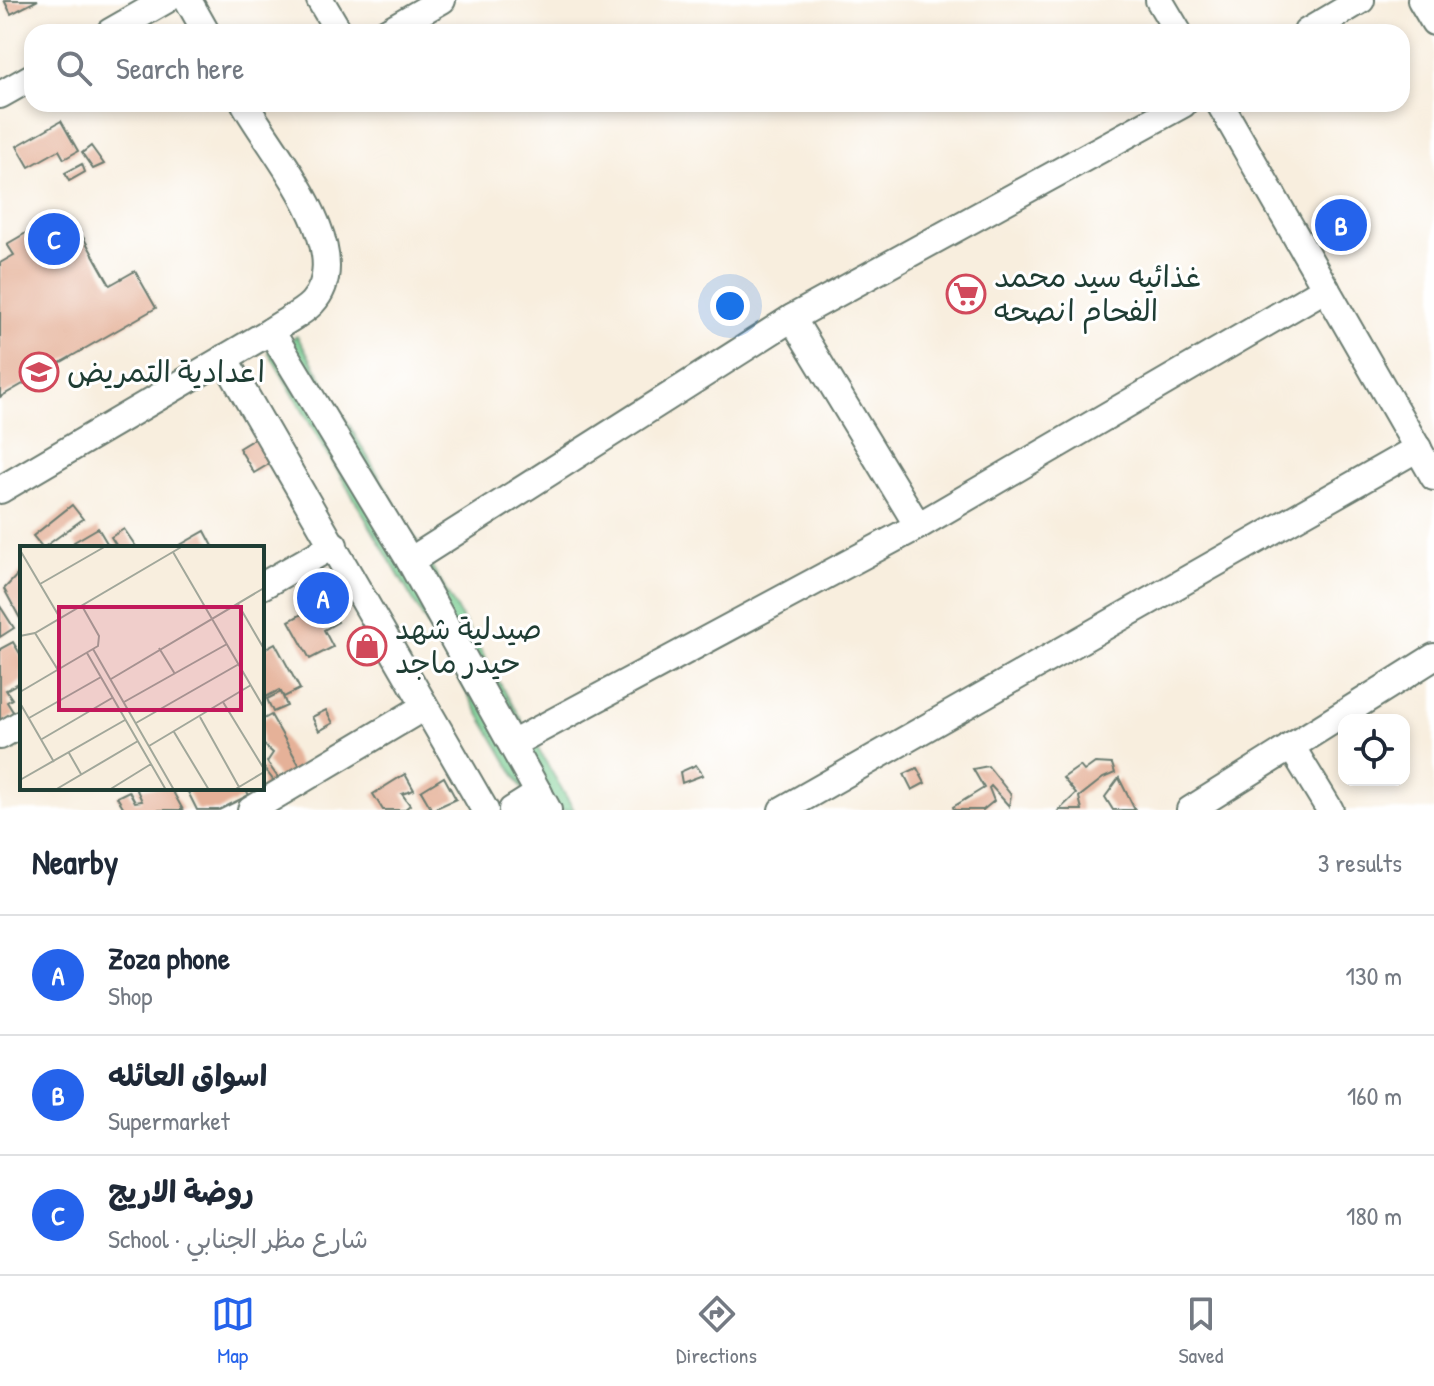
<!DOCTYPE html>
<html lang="en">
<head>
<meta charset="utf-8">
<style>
	body { margin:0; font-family:"Patrick Hand","Playpen Sans Arabic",sans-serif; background:#f6f6f7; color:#1f2937 }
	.controls { position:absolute; right:24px; bottom:24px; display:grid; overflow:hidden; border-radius:16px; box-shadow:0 4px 12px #0003 }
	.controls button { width:72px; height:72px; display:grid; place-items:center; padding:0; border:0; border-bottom:2px solid #e0e1e3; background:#fff; color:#1f2937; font:40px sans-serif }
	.you { position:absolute; left:730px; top:306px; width:28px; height:28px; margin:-20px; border:6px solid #fff; border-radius:50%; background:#1a73e8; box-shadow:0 0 0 12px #1a73e833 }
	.badge { display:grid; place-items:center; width:52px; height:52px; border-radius:50%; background:#2563eb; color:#fff; font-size:26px; font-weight:700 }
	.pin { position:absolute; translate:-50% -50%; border:4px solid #fff; box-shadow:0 2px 8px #0006 }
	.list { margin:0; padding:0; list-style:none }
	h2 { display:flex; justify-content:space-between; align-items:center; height:104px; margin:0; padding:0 32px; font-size:34px }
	h2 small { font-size:26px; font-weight:400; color:#747a83 }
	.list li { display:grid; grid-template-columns:52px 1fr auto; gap:24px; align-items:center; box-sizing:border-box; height:120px; padding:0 32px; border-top:2px solid #e0e1e3 }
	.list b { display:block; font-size:30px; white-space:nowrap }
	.list p { margin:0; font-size:26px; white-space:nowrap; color:#747a83 }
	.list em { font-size:26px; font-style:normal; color:#747a83 }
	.icon { flex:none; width:44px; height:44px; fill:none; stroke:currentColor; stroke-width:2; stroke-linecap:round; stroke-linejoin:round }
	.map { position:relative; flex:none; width:1434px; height:810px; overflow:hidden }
	.search { position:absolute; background:#fff; box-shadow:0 4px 12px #0003; left:24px; right:24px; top:24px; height:88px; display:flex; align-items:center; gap:20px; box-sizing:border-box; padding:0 28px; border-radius:24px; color:#747a83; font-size:30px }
	.sheet { height:464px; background:#fff }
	nav { display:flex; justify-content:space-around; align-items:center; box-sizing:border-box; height:112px; border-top:2px solid #e0e1e3; background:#fff; font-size:22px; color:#747a83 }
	nav a { display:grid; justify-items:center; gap:4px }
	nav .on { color:#2563eb }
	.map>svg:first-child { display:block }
	.green { fill:#77cc90; stroke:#4b8462; stroke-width:2 }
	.building { fill:#e5b198 }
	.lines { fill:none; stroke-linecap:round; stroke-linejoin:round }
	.minor-casing { stroke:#6b7b70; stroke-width:30 }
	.minor { stroke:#fff; stroke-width:26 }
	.labels { text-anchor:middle; stroke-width:6; stroke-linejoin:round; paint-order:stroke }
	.poi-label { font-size:30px; fill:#1f3d34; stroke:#fff; text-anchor:start }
	.inset-road { fill:none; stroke:#a1a79a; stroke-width:2 }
	.view { fill:#c2185b; fill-opacity:0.15; stroke:#c2185b; stroke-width:4 }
	.inset-edge { fill:none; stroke:#1f3d34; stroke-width:4 }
</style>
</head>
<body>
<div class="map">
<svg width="1434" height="810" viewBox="0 0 1434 810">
	<rect width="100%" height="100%" fill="#fff"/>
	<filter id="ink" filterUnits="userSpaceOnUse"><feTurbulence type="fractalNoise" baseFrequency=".0125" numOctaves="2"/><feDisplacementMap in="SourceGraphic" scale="16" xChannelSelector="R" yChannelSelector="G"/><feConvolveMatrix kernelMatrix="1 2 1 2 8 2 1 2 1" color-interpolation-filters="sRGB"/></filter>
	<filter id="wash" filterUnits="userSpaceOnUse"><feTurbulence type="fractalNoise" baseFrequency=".006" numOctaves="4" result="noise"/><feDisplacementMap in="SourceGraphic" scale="32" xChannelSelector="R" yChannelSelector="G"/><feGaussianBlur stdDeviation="1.8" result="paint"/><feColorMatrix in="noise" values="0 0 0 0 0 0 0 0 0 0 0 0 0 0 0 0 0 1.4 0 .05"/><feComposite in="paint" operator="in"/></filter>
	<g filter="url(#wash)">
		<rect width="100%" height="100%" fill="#f8eede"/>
		<path class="green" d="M297,336L574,810H535L268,351Z"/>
		<g id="blocks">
			<g class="building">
				<path d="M4,0H38L11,14Z"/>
				<path d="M61,121L78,151L64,159L59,150L29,167L17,146Z"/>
				<path d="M91,146L104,164L93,169L82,153Z"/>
				<path d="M82,164L85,172L69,181L65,173Z"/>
				<path d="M45,222L56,240L78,228L110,285L135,271L156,308L0,397V263L14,255L7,244Z"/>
				<path d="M259,436L265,447L261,449L269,464L254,473L239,448Z"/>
				<path d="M72,505L83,519L43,548L33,536Z"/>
				<path d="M98,528L110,548H78L74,542Z"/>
				<path d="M124,529L137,548H118L111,537Z"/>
				<path d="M205,531L214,548H175Z"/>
				<path d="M22,570V622L4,589Z"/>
				<path d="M326,601L338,622L324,630L333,647L310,659L289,621Z"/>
				<path d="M0,606L14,628L0,637Z"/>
				<path d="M13,642L22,657V681L6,690L12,699L7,702L15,715L0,724V649Z"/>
				<path d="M275,643L300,689L284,697L279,690L262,699L264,663L262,650Z"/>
				<path d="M281,692L287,706L273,712L267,699Z"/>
				<path d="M326,710L333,723L319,731L312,717Z"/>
				<path d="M271,715L301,768L279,779L267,762L273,753L262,743V720Z"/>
				<path d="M1095,763L1112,764L1115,773L1103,778L1079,797L1082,810H1059L1076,794L1063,778L1080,766L1084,771Z"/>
				<path d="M262,765L276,784L257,794L252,788H262Z"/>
				<path d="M696,765L703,775L682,783L680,772Z"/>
				<path d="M988,766L1011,795L1009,806L991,786L989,788L994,801L983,810H954L953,807L984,788L973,769Z"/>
				<path d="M917,768L925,783L912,790L904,774Z"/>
				<path d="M405,774L414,790L402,794L410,805L404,810H383L373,794Z"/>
				<path d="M444,777L456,799L432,810L421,791Z"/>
				<path d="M1119,778L1135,810H1113L1105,797Z"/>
				<path d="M136,788H171L183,810H125L117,797L129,791L135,802L142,801Z"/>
				<path d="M186,788H245L249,795L219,810H197Z"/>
			</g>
		</g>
	</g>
	<g filter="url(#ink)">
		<use href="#blocks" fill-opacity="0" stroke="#6b7b70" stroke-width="2"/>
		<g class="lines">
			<g class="minor-casing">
				<g id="minor">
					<path d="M188,0L206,32"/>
					<path d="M320,0L339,32"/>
					<path d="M1159,0L1178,32"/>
					<path d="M1421,0L1434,22"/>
					<path d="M110,32L166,0"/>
					<path d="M386,32L442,0"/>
					<path d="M1307,32L1361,0"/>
					<path d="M0,95L32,77"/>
					<path d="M1220,104L1434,477"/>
					<path d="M792,318L918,526"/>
					<path d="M271,331L410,561L548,810"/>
					<path d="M224,358L485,810"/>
					<path d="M0,490L271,331C283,322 302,314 312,303C360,252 271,151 245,104"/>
					<path d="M410,561L792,318L1183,104"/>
					<path d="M262,586L334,545"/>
					<path d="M0,736L22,723"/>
					<path d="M512,744L918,526L1326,288"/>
					<path d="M1291,746L1330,810"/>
					<path d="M251,810L424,707"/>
					<path d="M512,810L539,793"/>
					<path d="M782,810L1418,448"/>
					<path d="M1190,810L1434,657"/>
				</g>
			</g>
			<use href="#minor" class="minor"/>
		</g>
	</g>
	<defs>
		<g id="supermarket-ring" transform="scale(2)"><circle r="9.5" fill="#fff" stroke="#d1495b" stroke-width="1.5"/><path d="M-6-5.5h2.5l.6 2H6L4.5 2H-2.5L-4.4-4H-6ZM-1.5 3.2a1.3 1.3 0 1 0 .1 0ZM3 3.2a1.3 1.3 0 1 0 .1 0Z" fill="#d1495b"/></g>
		<g id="school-ring" transform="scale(2)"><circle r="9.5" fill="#fff" stroke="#d1495b" stroke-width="1.5"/><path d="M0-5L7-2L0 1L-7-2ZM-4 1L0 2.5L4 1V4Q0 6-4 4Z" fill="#d1495b"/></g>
		<g id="shop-ring" transform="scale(2)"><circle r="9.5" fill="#fff" stroke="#d1495b" stroke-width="1.5"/><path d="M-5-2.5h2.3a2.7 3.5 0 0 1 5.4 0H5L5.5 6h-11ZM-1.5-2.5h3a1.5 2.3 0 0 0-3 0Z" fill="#d1495b"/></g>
	</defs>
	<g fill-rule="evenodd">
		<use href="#supermarket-ring" x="966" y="294"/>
		<use href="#school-ring" x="39" y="372"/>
		<use href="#shop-ring" x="367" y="646"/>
	</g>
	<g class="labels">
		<g class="poi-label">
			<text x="994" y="287">غذائيه سيد محمد<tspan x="994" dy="34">الفحام انصحه</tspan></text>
			<text x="67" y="382">اعدادية التمريض</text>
			<text x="395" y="639">صيدلية شهد<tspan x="395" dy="34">حيدر ماجد</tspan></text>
		</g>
	</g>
	<g transform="translate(20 546)">
		<rect width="244" height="244" fill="#f8eede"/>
		<path class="inset-road" d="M0,4L40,72M153,6L244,162M20,38L86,0M218,58L244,103M15,87L38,124M0,90L15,87L163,0M139,102L155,128M73,103L154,244M67,107L146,244M91,133L244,42M0,146L78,100L79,90L62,60M104,156L207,98M203,156L244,223M0,157L34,216M180,171L219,241M9,172L81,131M116,177L219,118M154,186L189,244M22,193L92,152M129,200L231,139M49,207L61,228M0,234L105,174M35,244L118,195M89,244L131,218M214,244L244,226"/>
		<path class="view" d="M39,61H221V164H39Z"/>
		<rect width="244" height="244" class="inset-edge"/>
	</g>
</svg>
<div class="controls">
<button><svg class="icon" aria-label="locate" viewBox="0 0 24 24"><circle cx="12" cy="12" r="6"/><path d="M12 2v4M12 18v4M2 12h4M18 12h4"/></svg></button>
</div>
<div class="you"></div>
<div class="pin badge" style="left:323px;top:598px">A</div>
<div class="pin badge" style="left:1341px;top:225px">B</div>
<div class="pin badge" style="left:54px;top:239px">C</div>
<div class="search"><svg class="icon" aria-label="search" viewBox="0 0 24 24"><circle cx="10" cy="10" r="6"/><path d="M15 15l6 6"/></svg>Search here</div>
</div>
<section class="sheet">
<h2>Nearby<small>3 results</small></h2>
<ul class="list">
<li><span class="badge">A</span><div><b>Zoza phone</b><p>Shop</p></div><em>130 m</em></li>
<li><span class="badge">B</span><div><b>اسواق العائله</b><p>Supermarket</p></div><em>160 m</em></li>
<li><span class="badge">C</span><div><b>روضة الاريج</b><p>School · شارع مظر الجنابي</p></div><em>180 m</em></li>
</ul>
</section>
<nav>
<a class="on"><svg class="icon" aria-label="map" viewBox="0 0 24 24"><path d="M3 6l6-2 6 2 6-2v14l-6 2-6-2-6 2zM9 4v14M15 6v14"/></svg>Map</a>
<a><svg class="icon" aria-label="directions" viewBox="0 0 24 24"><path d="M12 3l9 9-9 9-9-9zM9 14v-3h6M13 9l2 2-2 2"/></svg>Directions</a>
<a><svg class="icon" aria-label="saved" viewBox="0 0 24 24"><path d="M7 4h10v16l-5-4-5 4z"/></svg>Saved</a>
</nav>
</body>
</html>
